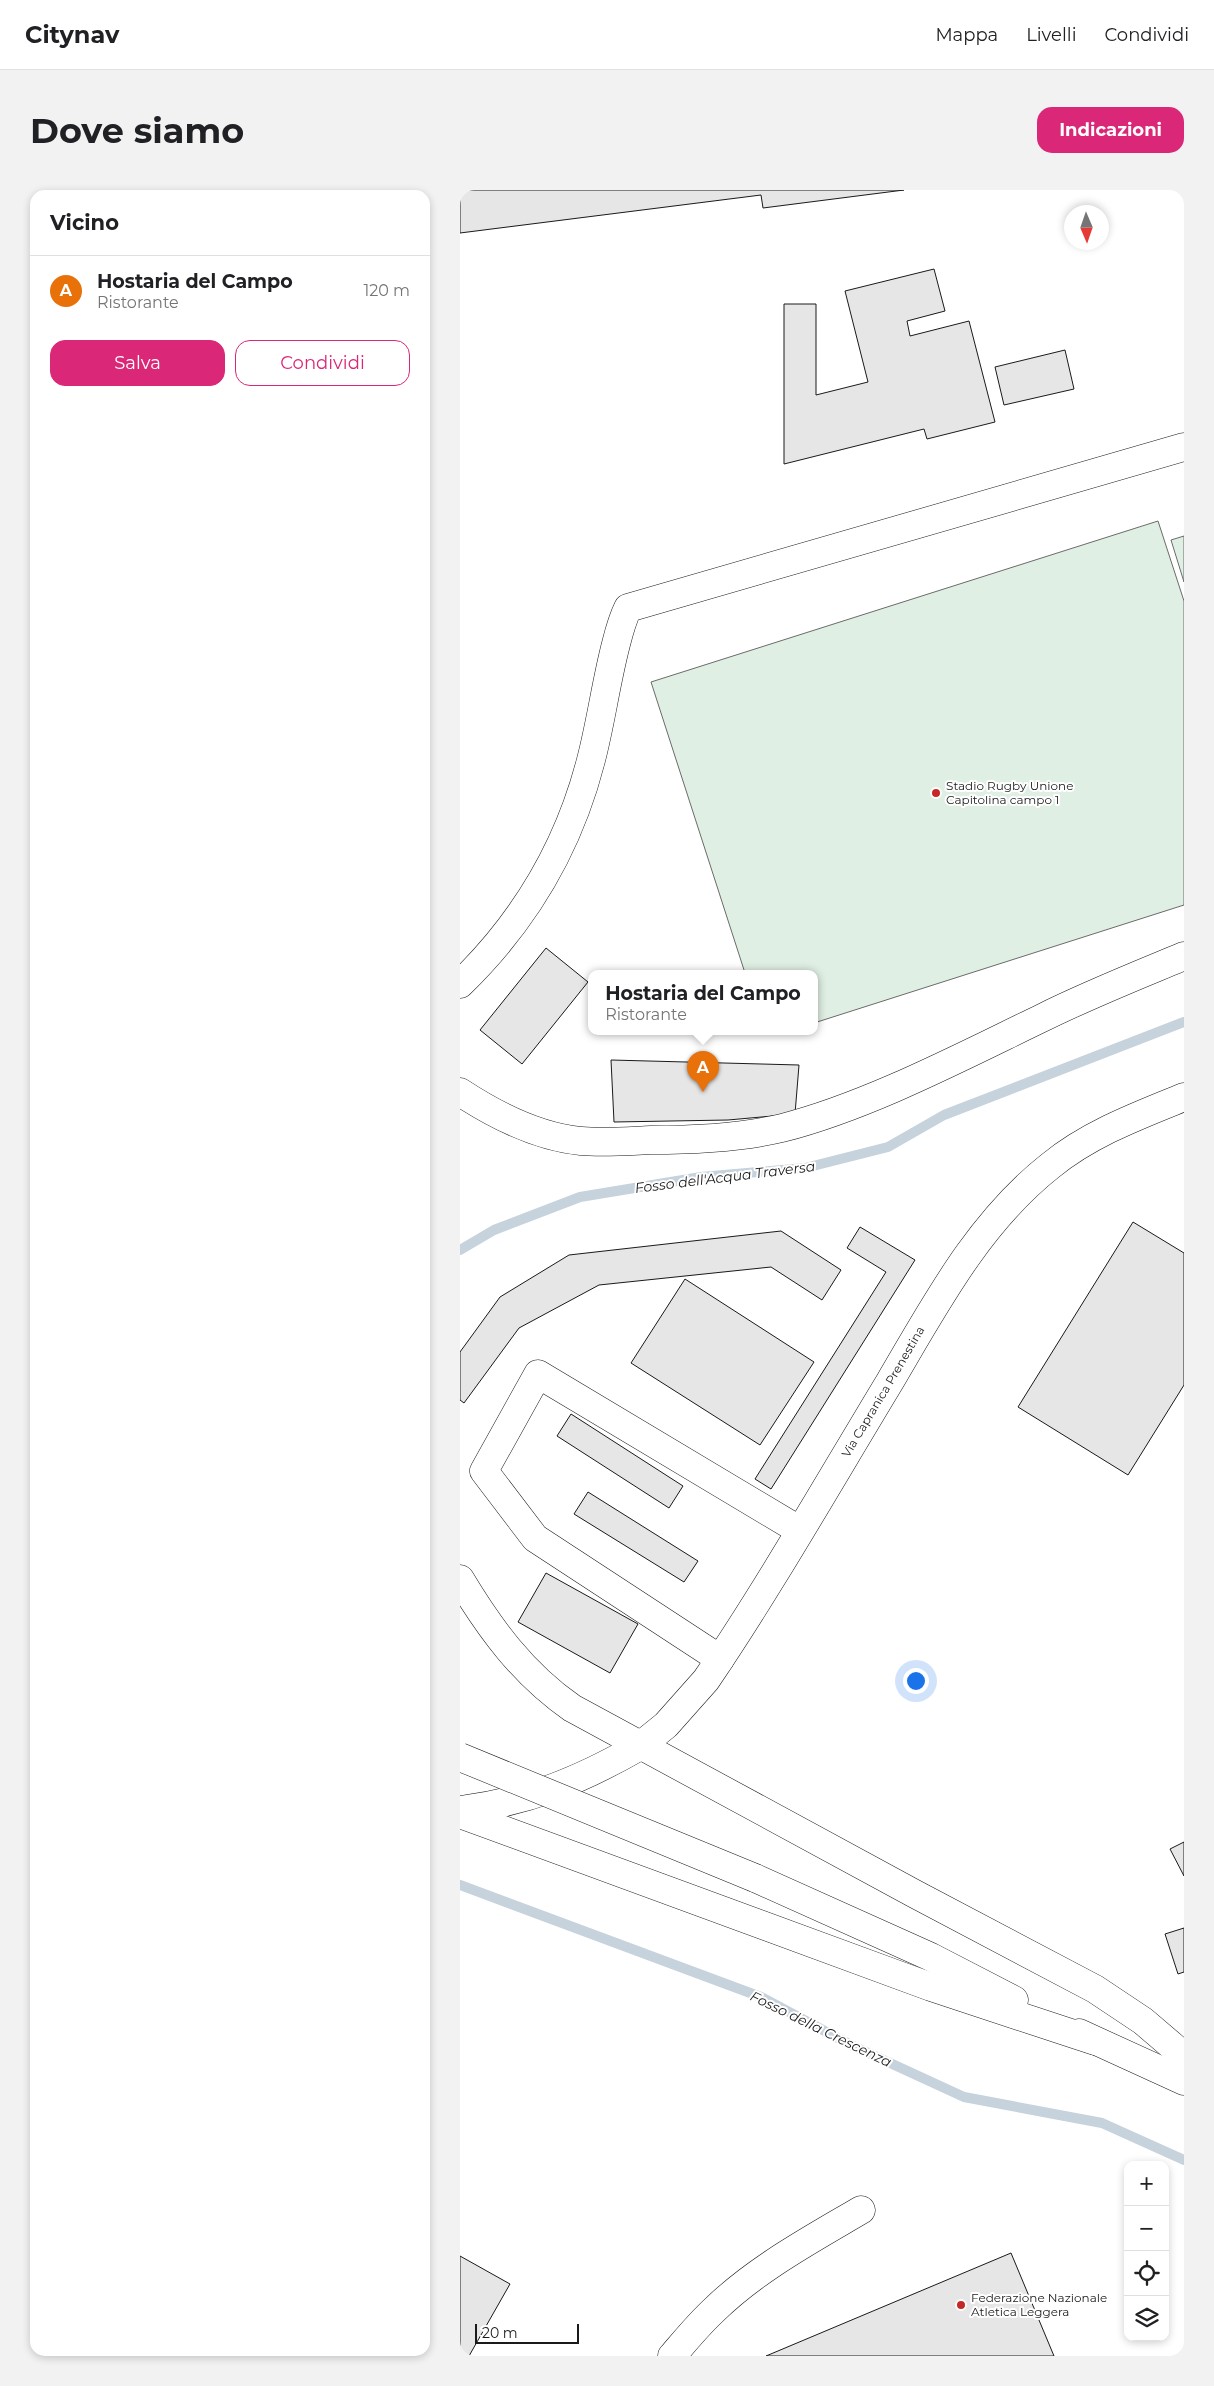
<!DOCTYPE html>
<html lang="it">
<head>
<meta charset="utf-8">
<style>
	body { margin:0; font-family:Montserrat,sans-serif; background:#f2f2f2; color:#202124 }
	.controls { position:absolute; right:15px; bottom:15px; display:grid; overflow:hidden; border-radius:10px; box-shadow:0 2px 8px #0003 }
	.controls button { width:45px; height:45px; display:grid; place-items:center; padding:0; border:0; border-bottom:1px solid #e0e0e0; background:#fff; color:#202124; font:25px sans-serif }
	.compass { position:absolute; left:604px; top:15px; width:45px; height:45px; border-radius:50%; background:#fff; box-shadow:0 2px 8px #0003; rotate:178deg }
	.scale { position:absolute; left:15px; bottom:12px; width:104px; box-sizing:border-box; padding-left:5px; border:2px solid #1a1a1a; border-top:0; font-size:14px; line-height:18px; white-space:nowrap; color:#1a1a1a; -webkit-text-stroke:4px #fff; paint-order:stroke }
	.you { position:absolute; left:455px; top:1490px; width:18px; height:18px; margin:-12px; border:4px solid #fff; border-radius:50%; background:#1a73e8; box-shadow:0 0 0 8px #1a73e833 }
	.badge { display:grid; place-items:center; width:32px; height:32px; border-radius:50%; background:#db2777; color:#fff; font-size:16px; font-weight:700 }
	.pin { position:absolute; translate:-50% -41px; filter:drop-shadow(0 1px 2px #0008) }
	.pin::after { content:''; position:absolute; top:26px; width:18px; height:15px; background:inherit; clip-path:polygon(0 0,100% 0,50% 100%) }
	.popup { position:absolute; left:128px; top:780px; width:230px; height:65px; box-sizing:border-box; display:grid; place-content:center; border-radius:10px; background:#fff; filter:drop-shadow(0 1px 4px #0005); font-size:16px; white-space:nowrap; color:#757577 }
	.popup b { font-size:19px; color:#202124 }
	.popup::after { content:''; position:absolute; left:50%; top:100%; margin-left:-10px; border:10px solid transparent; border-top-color:#fff }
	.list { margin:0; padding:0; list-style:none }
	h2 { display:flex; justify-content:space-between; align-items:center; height:65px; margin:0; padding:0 20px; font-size:21px }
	h2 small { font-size:16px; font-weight:400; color:#757577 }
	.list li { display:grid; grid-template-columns:32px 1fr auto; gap:15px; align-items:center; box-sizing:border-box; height:70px; padding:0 20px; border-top:1px solid #e0e0e0 }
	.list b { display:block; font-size:19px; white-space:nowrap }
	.list p { margin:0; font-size:16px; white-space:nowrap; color:#757577 }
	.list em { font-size:16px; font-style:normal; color:#757577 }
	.actions { display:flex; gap:10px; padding:15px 20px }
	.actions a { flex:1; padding:11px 0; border:1px solid #db2777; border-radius:15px; text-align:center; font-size:18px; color:#db2777 }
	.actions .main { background:#db2777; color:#fff }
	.icon { flex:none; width:28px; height:28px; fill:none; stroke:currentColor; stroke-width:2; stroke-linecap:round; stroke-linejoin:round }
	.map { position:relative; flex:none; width:724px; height:2166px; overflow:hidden; border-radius:15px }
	header { display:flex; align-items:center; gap:30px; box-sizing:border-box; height:70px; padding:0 25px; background:#fff; border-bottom:1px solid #e0e0e0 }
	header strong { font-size:24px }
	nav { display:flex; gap:28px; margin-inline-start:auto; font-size:18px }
	.intro { display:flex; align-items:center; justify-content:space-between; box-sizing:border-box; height:120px; padding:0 30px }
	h1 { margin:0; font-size:35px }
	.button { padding:12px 22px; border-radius:15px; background:#db2777; color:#fff; font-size:18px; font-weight:700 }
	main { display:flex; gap:30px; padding:0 30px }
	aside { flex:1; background:#fff; border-radius:15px; box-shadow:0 2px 8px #0003 }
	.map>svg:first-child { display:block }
	.green { fill:#e0efe3; stroke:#6a6a6a }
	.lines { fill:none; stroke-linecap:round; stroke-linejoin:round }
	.stream { stroke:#c6d2dc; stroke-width:10 }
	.building { fill:#e6e6e6; stroke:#1a1a1a }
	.minor-casing { stroke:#1a1a1a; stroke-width:29 }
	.major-casing { stroke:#1a1a1a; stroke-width:29 }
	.minor { stroke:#fff; stroke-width:28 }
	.major { stroke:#fff; stroke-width:28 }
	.major-bridge-casing { stroke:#1a1a1a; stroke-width:29; stroke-linecap:butt }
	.major-bridge { stroke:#fff; stroke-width:28 }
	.poi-dot { fill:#c62828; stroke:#fff; stroke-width:2 }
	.labels { text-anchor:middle; stroke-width:4; stroke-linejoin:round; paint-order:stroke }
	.poi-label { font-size:12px; fill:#1a1a1a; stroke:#fff; text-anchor:start }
	.street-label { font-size:12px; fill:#1a1a1a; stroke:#fff }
	.water-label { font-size:14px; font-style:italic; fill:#1a1a1a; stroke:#fff }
</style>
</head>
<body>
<header>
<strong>Citynav</strong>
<nav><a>Mappa</a><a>Livelli</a><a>Condividi</a></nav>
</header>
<div class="intro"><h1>Dove siamo</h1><a class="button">Indicazioni</a></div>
<main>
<aside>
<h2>Vicino<small></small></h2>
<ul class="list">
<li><span class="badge" style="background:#e8710a">A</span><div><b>Hostaria del Campo</b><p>Ristorante</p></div><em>120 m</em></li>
</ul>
<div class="actions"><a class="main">Salva</a><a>Condividi</a></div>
</aside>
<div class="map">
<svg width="724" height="2166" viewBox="0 0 724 2166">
	<rect width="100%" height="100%" fill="#fff"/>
	<g class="green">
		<path d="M698,331L724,411V715L354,833V783H285L191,492Z"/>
		<path d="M724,346V392L711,350Z"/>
	</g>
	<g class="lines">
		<g class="stream">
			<path d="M0,1060L34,1040L120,1007L241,987L345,978L428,957L484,925L724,832"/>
			<path d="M0,1695L301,1807L391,1855L504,1907L642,1933L724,1970"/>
		</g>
	</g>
	<g class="building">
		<path d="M0,0H444L303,18L301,5L0,43Z"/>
		<path d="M474,79L485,121L447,131L450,146L509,131L535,232L467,249L464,239L324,274V114H356V205L408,192L385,101Z"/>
		<path d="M605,160L614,199L544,215L535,177Z"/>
		<path d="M86,758L128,792L62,874L20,840Z"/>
		<path d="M151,870L339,875L335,924L268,930L154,932Z"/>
		<path d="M673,1032L724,1063V1195L668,1285L558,1217Z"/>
		<path d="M400,1037L455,1070L311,1299L295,1289L426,1082L387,1058Z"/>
		<path d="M321,1041L381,1080L362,1110L311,1077L139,1095L59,1138L4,1213L0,1210V1162L40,1107L109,1065Z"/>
		<path d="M225,1089L354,1172L300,1255L171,1173Z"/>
		<path d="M111,1224L223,1296L209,1318L97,1246Z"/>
		<path d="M128,1302L238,1371L224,1392L114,1324Z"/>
		<path d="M86,1383L178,1434L150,1483L58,1432Z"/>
		<path d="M724,1652V1686L710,1659Z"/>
		<path d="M724,1738V1782L718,1784L705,1744Z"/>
		<path d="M551,2063L594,2166H306Z"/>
		<path d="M0,2066L50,2094L9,2166H0Z"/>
	</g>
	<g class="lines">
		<g class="minor-casing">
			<g id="minor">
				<path d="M0,794C64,732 109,656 131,570C141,532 146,492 156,454C159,442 162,430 168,418L724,257"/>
				<path d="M0,902C35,925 79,947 121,951C144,953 168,951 191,950C233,950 280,948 322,938C408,916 501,867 582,828C628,805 676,786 724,766"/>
				<path d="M260,1469L75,1348L24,1281L78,1184L339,1340"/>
				<path id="s1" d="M180,1556L206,1535L246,1490C311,1394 369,1292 429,1193C475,1115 518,1033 590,976C629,944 677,926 724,907"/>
				<path d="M212,2166C225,2151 238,2135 253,2121C296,2079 350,2050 401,2020"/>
			</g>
		</g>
		<g class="major-casing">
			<g id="major">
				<path d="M0,1389C30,1439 63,1484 112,1518L455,1704L635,1799L683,1831L724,1866"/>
				<path d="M0,1620C68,1612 121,1590 180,1556"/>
				<path d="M0,1624L471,1797L635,1851"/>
				<path d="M295,1688L471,1767L554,1810"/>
				<path d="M619,1843L724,1891"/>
			</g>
		</g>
		<use href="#minor" class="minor"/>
		<use href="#major" class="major"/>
		<g class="major-bridge-casing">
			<path id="major-bridge" d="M0,1567L295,1688"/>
		</g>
		<use href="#major-bridge" class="major-bridge"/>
	</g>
	<g class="poi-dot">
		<circle cx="476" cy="603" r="5"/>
		<circle cx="501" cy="2115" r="5"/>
	</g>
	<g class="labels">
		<g class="poi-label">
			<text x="486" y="600">Stadio Rugby Unione<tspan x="486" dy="14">Capitolina campo 1</tspan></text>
			<text x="511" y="2112">Federazione Nazionale<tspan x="511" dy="14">Atletica Leggera</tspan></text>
		</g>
		<g class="street-label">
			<text dy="4" stroke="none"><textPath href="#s1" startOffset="432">Via Capranica Prenestina</textPath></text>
		</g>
		<g class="water-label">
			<text transform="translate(265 987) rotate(-7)" y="5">Fosso dell'Acqua Traversa</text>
			<text transform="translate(361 1839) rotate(26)" y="5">Fosso della Crescenza</text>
		</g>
	</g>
</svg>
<div class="controls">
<button>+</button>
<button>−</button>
<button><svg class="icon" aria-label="locate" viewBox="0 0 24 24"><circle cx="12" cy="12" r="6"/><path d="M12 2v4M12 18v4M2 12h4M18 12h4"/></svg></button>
<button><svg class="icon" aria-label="layers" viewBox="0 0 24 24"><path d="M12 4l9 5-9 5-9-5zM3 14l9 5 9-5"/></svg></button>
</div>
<svg class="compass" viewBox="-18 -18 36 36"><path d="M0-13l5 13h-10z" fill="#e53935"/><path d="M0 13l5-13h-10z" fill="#757577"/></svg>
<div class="scale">20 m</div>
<div class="you"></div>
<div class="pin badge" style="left:243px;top:902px;background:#e8710a">A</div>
<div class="popup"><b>Hostaria del Campo</b>Ristorante</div>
</div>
</main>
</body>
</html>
